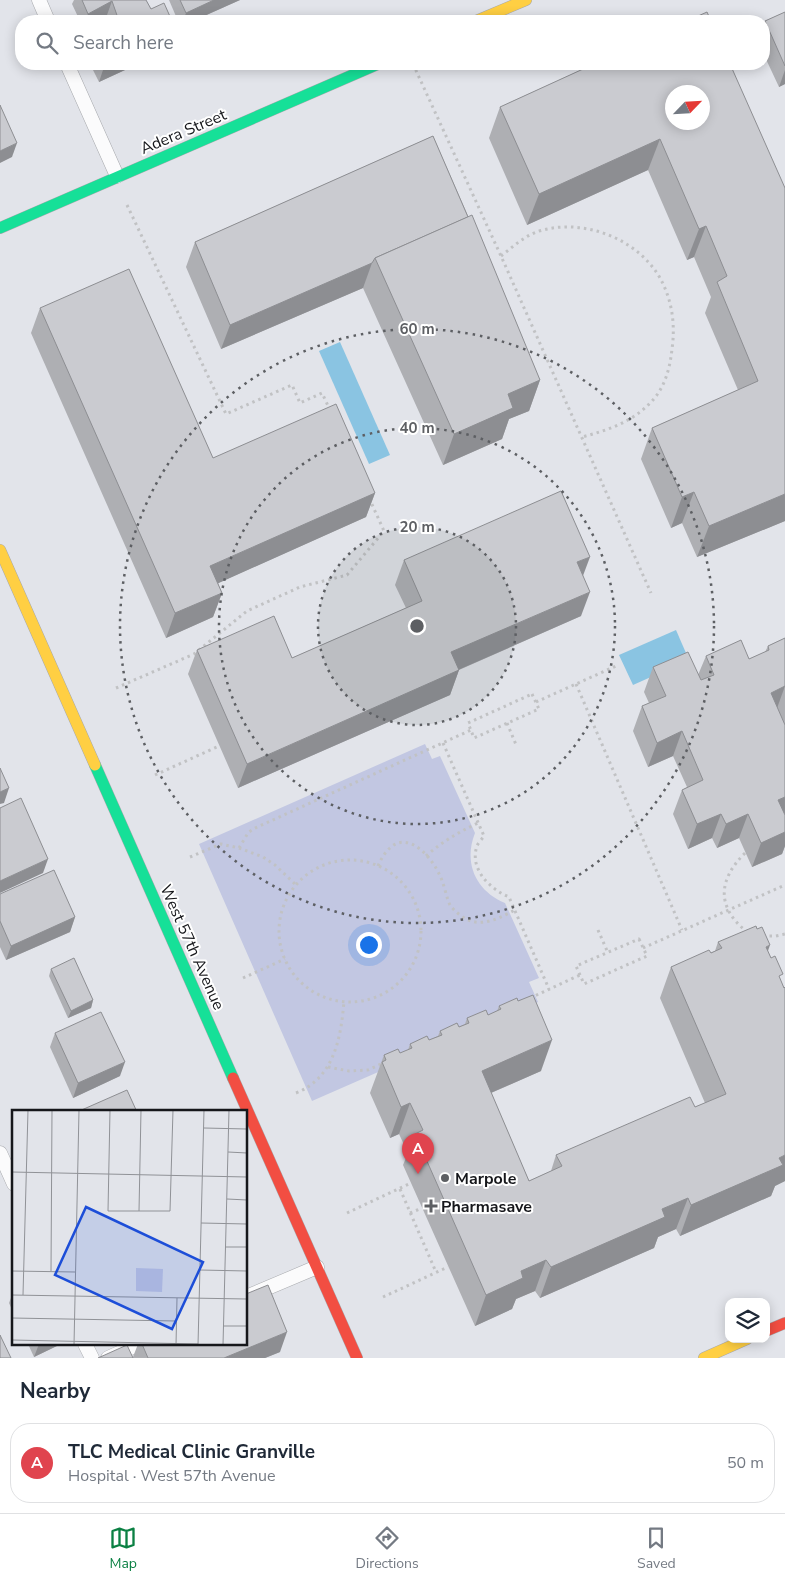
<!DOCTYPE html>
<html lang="en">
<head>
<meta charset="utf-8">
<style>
	body { margin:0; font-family:"Nunito Sans",sans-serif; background:#f6f6f7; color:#1f2937 }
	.controls { position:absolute; right:15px; bottom:15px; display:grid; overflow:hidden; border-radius:10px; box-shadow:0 2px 12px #0003 }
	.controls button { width:45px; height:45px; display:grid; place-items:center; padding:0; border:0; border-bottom:1px solid #e0e1e3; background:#fff; color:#1f2937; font:25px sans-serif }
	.compass { position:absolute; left:665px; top:85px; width:45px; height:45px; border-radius:50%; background:#fff; box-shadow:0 2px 12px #0003; rotate:65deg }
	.you { position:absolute; left:368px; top:944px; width:18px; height:18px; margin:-12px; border:4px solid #fff; border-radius:50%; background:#1a73e8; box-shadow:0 0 0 8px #1a73e833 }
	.badge { display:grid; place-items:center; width:32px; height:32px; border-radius:50%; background:#0b8043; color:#fff; font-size:16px; font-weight:700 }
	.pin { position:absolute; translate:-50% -41px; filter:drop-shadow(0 1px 2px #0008) }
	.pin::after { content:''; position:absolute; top:26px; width:18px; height:15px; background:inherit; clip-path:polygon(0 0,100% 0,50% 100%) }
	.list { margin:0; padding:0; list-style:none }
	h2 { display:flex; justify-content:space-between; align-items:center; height:65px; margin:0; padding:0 20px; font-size:21px }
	h2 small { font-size:16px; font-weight:400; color:#747a83 }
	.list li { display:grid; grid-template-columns:32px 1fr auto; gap:15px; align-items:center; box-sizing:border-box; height:80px; margin:0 10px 10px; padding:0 10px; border:1px solid #e0e1e3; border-radius:20px }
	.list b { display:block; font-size:19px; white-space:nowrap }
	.list p { margin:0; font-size:16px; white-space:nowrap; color:#747a83 }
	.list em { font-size:16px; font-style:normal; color:#747a83 }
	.icon { flex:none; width:28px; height:28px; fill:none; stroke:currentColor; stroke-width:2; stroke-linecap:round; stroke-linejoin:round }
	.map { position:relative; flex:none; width:785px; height:1358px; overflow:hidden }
	.search { position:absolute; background:#fff; box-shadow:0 2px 12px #0003; left:15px; right:15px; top:15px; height:55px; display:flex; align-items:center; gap:12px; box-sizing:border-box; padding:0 18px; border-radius:20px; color:#747a83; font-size:19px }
	.sheet { height:155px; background:#fff }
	nav { display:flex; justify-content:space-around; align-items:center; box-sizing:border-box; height:70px; border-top:1px solid #e0e1e3; background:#fff; font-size:14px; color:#747a83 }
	nav a { display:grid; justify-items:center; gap:2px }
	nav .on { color:#0b8043 }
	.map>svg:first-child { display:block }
	.green { fill:#c2c7e2 }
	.water { fill:#8ac4e2 }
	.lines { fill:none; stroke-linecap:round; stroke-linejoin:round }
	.lane-casing { stroke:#a7a9ad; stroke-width:15 }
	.fast-casing { stroke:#a7a9ad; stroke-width:12 }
	.slow-casing { stroke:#a7a9ad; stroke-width:12 }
	.jam-casing { stroke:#a7a9ad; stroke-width:12 }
	.path { stroke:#c1c2c4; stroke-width:3; stroke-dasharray:2.5 4; stroke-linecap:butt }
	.lane { stroke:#fbfbfc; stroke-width:14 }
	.fast { stroke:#16e098; stroke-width:11 }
	.slow { stroke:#ffcf43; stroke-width:11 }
	.jam { stroke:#f24e42; stroke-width:11 }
	.wall { fill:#aeafb3 }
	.shaded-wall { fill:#8d8e92 }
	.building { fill:#cacbd0; stroke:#8d8e92; fill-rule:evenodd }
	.ring { fill:none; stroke:#5d5f63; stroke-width:2.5; stroke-dasharray:2.5 5 }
	.poi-dot { fill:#5d5f63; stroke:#fff; stroke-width:2 }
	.labels { text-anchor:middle; stroke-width:4; stroke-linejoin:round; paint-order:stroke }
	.street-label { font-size:16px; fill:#16171b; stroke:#fff }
	.poi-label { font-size:16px; font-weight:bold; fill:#16171b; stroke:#fff; text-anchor:start }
	.inset-road { fill:none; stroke:#909297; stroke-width:1 }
	.view { fill:#1d4ed8; fill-opacity:0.15; stroke:#1d4ed8; stroke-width:2.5 }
	.inset-edge { fill:none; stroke:#16171b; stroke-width:2.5 }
	.centre { fill:#5d5f63; stroke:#fff; stroke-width:2.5 }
	.ring-label { font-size:15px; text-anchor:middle; font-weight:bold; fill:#5d5f63; stroke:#fff; stroke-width:4; stroke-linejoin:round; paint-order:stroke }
</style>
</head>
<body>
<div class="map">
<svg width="785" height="1358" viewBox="0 0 785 1358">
	<rect width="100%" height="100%" fill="#e2e4ea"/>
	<path class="green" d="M425,744L432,759L440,756L475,833C463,863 476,891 505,903L539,978L529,982L538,1002L312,1101L199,844Z"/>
	<g class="water">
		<path d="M340,342L390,455L369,464L319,351Z"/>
		<path d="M676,630L689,660L633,685L619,655Z"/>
	</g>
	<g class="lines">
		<g class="lane-casing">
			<g id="lane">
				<path d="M39,0L48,21"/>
				<path d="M67,64L117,176"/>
				<path d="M0,1153L14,1184"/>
				<path d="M246,1297L317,1267"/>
				<path d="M85,1344L92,1358"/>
				<path d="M108,1358L139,1344"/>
			</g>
		</g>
		<g class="fast-casing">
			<g id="fast">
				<path d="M0,228L378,64"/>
				<path d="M95,765L233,1078"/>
			</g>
		</g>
		<g class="slow-casing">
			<g id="slow">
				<path d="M476,21L526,0"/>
				<path d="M0,550L95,765"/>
				<path d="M704,1358L747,1339"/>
			</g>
		</g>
		<g class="jam-casing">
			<g id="jam">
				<path d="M233,1078L357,1358"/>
				<path d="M766,1331L785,1323"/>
			</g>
		</g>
		<g class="path">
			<path d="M413,64L501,256L651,593"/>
			<path d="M127,205L226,414L292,385L300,403L322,393L330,410"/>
			<path d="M501,256C514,246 526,234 543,230C588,218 645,242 664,286C673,306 675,328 672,349C670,368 665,387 652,401C633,422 608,430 582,437"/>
			<path d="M576,684L682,930"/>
			<path d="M116,688L194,654L247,611L300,587L347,575L384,531L370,500"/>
			<path d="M532,694L539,709L474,738L468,723Z"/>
			<path d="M536,702L616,666"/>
			<path d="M507,723L517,747"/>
			<path d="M443,743L484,836C482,839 478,843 477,846C469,869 490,889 509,897L549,989"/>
			<path d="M155,775L219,746"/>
			<path d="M239,848L248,833L253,829L471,730"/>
			<path d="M745,853C718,880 716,907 747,932"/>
			<path d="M426,856C443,841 459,832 478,823"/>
			<path d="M190,857L221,844L239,848L263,857L275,865L296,885"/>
			<circle cx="350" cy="931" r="71"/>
			<path d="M378,866C381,859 385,852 391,847C410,831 433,859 440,876C444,883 447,900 450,905C454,911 464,919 471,921C486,926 503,916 515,910"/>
			<path d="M598,930L608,953"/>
			<path d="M763,936H776L785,934"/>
			<path d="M639,939L647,956L584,984L576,966Z"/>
			<path d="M643,948L785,885"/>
			<path d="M243,978L285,959"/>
			<path d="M530,998L580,975"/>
			<path d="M328,1067L349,1071L368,1070L383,1063"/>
			<path d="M296,1093C334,1078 341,1038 344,1001"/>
			<path d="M400,1189L436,1272"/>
			<path d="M347,1213L411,1183"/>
			<path d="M410,1213L422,1208"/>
			<path d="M383,1297L448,1267"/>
		</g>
		<use href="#lane" class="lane"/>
		<use href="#fast" class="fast"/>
		<use href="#slow" class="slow"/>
		<use href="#jam" class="jam"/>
	</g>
	<g class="wall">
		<path d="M74,0H146L151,9L172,21H109L107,15L96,21H80L72,4Z"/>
		<path d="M169,0H240L193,21H178Z"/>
		<path d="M785,12V84L779,87L764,55V24L765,21Z"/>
		<path d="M90,64H138L99,82Z"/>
		<path d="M594,64L785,188V521L697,557L682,523L671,528L641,459L652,428L738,390L705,313L711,297L694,257L687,260L648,170L527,225L489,138L500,107Z"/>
		<path d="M433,136L540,380L529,411L509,419L502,439L443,465L363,288L221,349L186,267L195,242Z"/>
		<path d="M40,308L213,458L375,493L366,517L218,583L222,593L213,617L166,638L31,333Z"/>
		<path d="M404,560L583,575L581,616L459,670L450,695L238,788L188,674L197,650L292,658L406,608L395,585Z"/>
		<path d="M785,638V846L782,854L752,867L739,838L717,848L712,838L688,849L673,814L682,790L687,787L673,756L648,767L633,731L642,706L649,703L644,692L653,667L698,675L706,656L749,659L765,652L768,646Z"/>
		<path d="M0,894L75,917L70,932L6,960L0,947Z"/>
		<path d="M718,942L768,952L784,988L785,987V1181L775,1186L771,1196L680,1236L676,1229L658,1237L654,1248L540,1298L535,1291L516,1299L512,1309L475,1326L403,1165L408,1153L399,1134L390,1138L370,1093L384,1055L400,1053L408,1050L410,1044L429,1040L438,1036L440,1031L459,1027L465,1024L467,1018L488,1015L497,1011L499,1006L541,1071L491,1093L529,1181L551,1171L556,1155L695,1107L705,1103L660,998L671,967L715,951Z"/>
		<path d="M51,969L93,1000L91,1008L68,1018L49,976Z"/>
		<path d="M55,1033L120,1076L73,1098L50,1047Z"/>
		<path d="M14,1290V1314L9,1303Z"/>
		<path d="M28,1344H61L34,1357Z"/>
		<path d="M138,1344H246L280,1352L265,1358H98L133,1357Z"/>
	</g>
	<g class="shaded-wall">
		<path d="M214,0H240L193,21H183L186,13Z"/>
		<path d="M112,1L107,15L96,21H85L88,14Z"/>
		<path d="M112,64H138L99,82L104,67Z"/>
		<path d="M785,70V84L779,87Z"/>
		<path d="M660,139L648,170L527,225L539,194Z"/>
		<path d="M17,143L12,157L0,163V151Z"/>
		<path d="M706,226L694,257L687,260L699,229Z"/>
		<path d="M372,263L363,288L221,349L230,325Z"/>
		<path d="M540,380L529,411L509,419L502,439L443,465L454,434L508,394Z"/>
		<path d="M694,492L682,523L671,528L682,497Z"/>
		<path d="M375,493L366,517L201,591L210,566Z"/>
		<path d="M785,494V521L697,557L709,526Z"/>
		<path d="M590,557L581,581L577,562Z"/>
		<path d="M590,592L581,616L442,677L451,652Z"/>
		<path d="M222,593L213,617L166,638L175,613Z"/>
		<path d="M459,670L450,695L238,788L247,764Z"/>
		<path d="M785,686L776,711L771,693Z"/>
		<path d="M682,731L673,756L648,767L657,743Z"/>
		<path d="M9,788L4,803L0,804V792Z"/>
		<path d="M785,797V818L778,800Z"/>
		<path d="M721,814L712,838L688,849L697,824Z"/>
		<path d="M748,814L739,838L717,848L726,824Z"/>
		<path d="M785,832V846L782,854L752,867L761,843Z"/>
		<path d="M48,859L43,873L0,893V881Z"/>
		<path d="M75,917L70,932L6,960L11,946Z"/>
		<path d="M770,945L759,976L766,947Z"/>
		<path d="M93,1000L91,1008L68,1018L71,1011Z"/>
		<path d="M552,1040L541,1071L470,1102L482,1071Z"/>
		<path d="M125,1062L120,1076L73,1098L78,1083Z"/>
		<path d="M410,1103L399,1134L390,1138L401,1107Z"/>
		<path d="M785,1155V1181L775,1186L771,1196L680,1236L691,1205Z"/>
		<path d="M688,1198L676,1229L658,1237L654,1248L540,1298L551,1267L662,1209Z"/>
		<path d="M546,1260L535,1291L516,1299L512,1309L475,1326L486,1295L521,1271Z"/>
		<path d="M287,1332L280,1352L265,1358H224Z"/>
		<path d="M39,1344H61L34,1357Z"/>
	</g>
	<g class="building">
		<path d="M82,0H146L151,9L164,3L172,21H119L112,1L88,14Z"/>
		<path d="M180,0H214L186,13Z"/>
		<path d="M707,12L711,21H687Z"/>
		<path d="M785,12V66L765,21Z"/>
		<path d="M102,64H112L104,67Z"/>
		<path d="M594,64H730L785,188V494L709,526L694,492L682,497L652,428L758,381L717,282L727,276L706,226L699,229L660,139L539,194L500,107ZM672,92H702V122H672Z"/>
		<path d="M0,105L17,143L0,151Z"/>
		<path d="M433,136L468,217L375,258L372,263L230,325L195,242Z"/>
		<path d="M472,215L540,380L508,394L513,408L454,434L375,258Z"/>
		<path d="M129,269L213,458L336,404L375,493L210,566L222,593L175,613L40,308Z"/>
		<path d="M561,491L590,557L577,562L590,592L451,652L459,670L247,764L197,650L274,616L292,658L422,601L404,560Z"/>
		<path d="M785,638V686L771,693L785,725V797L778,800L785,815V832L761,843L748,814L726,824L721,814L697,824L682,790L703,780L682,731L657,743L642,706L666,696L653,667L688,652L701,680L714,675L706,656L741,640L749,659L769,650L768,646Z"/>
		<path d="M0,768L9,788L0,792Z"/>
		<path d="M21,798L48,859L0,881V808Z"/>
		<path d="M54,870L75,917L11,946L0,921V894Z"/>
		<path d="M756,926L757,929L762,927L770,945L766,947L771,958L775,956L783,974L779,976L784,988L785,987V1155L779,1158L783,1165L691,1205L688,1198L662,1209L665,1217L551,1267L546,1260L521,1271L523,1278L486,1295L415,1134L423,1130L410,1103L401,1107L382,1062L386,1060L384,1055L398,1049L400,1053L412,1048L410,1044L427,1036L429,1040L442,1035L440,1031L457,1023L459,1027L469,1023L467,1018L486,1010L488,1015L501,1009L499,1006L517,998L518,1001L533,995L552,1040L482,1071L529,1181L562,1166L556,1155L690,1097L695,1107L726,1094L671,967L709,950L711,953L722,948L718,942Z"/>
		<path d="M74,958L93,1000L71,1011L51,969Z"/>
		<path d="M101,1012L125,1062L78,1083L55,1033Z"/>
		<path d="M127,1090L137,1112H77Z"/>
		<path d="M268,1285L287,1332L224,1358H148L142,1344H246V1294Z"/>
		<path d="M0,1335L11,1358H0Z"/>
		<path d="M127,1345L133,1358H98Z"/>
	</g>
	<circle cx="417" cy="626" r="99" fill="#5d5f63" fill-opacity=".12"/>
	<g class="ring">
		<circle cx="417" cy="626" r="99"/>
		<circle cx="417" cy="626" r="198"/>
		<circle cx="417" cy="626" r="297"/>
	</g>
	<g class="poi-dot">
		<circle cx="445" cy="1178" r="5"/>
		<path d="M428.5 1198.5h5v5h5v5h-5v5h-5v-5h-5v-5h5z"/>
	</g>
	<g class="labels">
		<g class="street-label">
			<text transform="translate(183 131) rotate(-23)" y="6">Adera Street</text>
			<text transform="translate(193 947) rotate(66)" y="6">West 57th Avenue</text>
		</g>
		<g class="poi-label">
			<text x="455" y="1184">Marpole</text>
			<text x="441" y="1212">Pharmasave</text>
		</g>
	</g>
	<g transform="translate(12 1110)">
		<rect width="235" height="235" fill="#e2e4ea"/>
		<path d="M124,158L151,159L150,182L124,181Z" fill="#c2c7e2"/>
		<path class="inset-road" d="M98,0L96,101H158L161,0M192,18L235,19M216,42L235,43M0,62L235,67M215,89L235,90M127,101L129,0M189,113L235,114M213,137H235M188,160L235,161M0,161L63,162M39,161L40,0M0,185L235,189M11,185L16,0M0,208L164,211M211,216H235M0,230L186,234M62,235L67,0M164,235L165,188M186,235L192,0M211,235L217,0"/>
		<path class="view" d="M74,97L191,152L160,219L43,165Z"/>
		<rect width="235" height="235" class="inset-edge"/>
	</g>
	<circle cx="417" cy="626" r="8" class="centre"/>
	<g class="ring-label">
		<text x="417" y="334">60 m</text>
		<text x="417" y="433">40 m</text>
		<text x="417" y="532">20 m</text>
	</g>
</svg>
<div class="controls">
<button><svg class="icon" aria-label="layers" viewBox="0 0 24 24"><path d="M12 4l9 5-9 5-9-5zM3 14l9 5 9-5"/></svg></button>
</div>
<svg class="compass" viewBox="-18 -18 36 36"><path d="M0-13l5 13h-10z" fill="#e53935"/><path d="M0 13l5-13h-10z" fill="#747a83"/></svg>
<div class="you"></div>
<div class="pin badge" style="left:418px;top:1174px;background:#e0444e">A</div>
<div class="search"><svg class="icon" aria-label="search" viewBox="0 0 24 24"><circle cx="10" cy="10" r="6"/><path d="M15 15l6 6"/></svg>Search here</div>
</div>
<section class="sheet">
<h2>Nearby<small></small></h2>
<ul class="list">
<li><span class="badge" style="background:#e0444e">A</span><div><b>TLC Medical Clinic Granville</b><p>Hospital · West 57th Avenue</p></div><em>50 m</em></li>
</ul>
</section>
<nav>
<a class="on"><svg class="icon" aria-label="map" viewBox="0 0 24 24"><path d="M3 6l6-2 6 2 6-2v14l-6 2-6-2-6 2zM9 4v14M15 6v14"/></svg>Map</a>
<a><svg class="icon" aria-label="directions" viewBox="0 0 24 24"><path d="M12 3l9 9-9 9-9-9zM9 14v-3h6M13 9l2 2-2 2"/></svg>Directions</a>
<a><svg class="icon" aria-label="saved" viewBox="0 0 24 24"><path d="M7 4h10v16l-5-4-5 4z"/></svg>Saved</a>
</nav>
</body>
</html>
